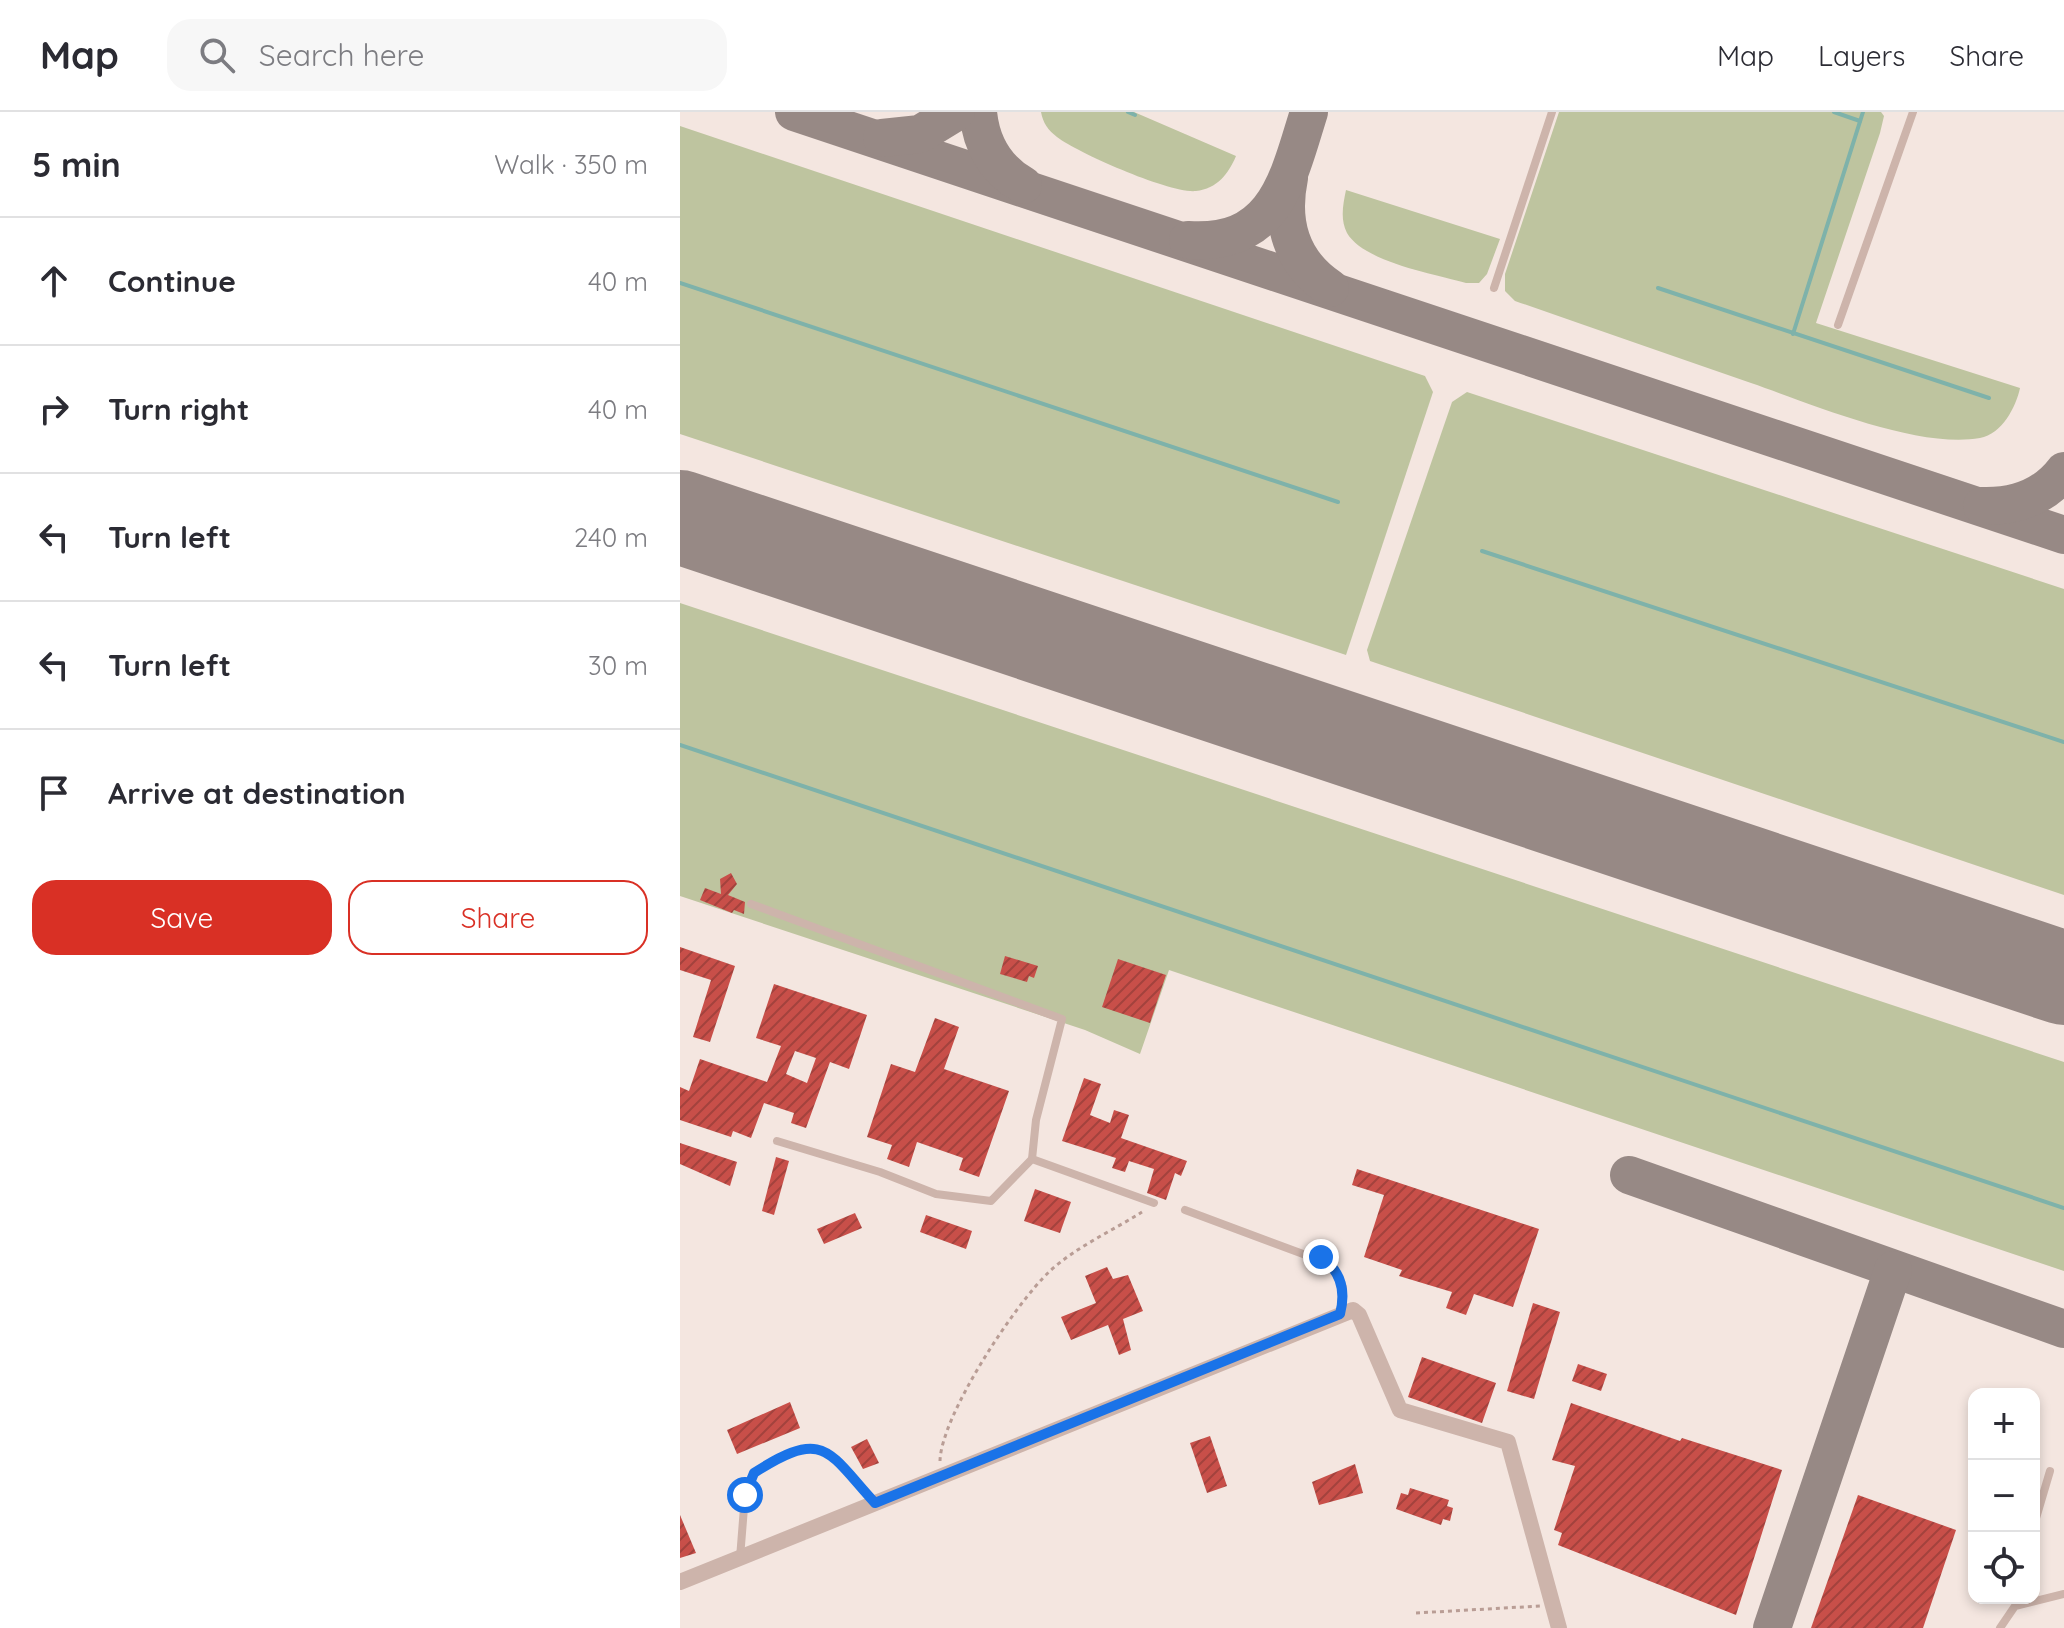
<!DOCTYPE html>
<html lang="en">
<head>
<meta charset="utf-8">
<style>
	body { margin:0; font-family:Quicksand,sans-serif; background:#f7f7f7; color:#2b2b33 }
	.controls { position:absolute; right:24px; bottom:24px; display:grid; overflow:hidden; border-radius:16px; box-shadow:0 4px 12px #0003 }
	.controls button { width:72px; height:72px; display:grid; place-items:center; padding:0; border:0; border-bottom:2px solid #e1e1e2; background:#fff; color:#2b2b33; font:40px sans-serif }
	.stop { position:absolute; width:24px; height:24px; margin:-18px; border:6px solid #1a73e8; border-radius:50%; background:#fff }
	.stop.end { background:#1a73e8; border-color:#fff; box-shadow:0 2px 8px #0008 }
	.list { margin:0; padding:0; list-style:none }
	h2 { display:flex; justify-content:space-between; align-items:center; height:104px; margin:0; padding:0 32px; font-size:34px }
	h2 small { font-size:26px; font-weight:400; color:#7c7c81 }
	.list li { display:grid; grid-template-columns:52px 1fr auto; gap:24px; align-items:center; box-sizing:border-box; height:128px; padding:0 32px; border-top:2px solid #e1e1e2 }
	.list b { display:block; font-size:30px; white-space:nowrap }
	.list em { font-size:26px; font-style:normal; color:#7c7c81 }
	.actions { display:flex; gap:16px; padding:24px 32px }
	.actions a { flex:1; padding:18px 0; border:2px solid #d93025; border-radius:24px; text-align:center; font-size:28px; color:#d93025 }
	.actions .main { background:#d93025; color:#fff }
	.icon { flex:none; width:44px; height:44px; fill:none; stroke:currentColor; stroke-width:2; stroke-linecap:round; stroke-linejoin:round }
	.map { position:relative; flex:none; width:1384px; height:1516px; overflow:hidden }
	header { display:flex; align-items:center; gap:48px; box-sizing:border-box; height:112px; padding:0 40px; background:#fff; border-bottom:2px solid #e1e1e2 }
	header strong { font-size:38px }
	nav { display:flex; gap:44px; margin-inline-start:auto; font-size:28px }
	.search { width:560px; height:72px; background:#f7f7f7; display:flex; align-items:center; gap:20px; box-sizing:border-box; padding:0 28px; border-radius:24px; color:#7c7c81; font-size:30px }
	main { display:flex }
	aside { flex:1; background:#fff }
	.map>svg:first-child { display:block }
	.grass { fill:#bec49f }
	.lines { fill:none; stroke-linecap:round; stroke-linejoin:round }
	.stream { stroke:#7eb2aa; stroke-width:4 }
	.taxiway { stroke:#978985; stroke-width:38 }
	.runway { stroke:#978985; stroke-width:94 }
	.building { fill:url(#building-hatch); fill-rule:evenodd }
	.path { stroke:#b99d95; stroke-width:3; stroke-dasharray:4 4; stroke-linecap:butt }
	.lane { stroke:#cdb4ab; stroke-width:8 }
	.street { stroke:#cdb4ab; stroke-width:16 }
	.route { stroke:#1a73e8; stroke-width:10 }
</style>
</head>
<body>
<header>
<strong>Map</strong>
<div class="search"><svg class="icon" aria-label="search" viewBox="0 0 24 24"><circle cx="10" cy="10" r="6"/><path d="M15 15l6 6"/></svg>Search here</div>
<nav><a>Map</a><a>Layers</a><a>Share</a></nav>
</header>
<main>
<aside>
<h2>5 min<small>Walk · 350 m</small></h2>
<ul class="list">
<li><svg class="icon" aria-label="ahead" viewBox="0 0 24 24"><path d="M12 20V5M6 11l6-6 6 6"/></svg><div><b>Continue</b></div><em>40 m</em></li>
<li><svg class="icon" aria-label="right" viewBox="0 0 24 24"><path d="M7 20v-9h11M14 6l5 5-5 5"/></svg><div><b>Turn right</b></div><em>40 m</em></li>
<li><svg class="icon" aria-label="left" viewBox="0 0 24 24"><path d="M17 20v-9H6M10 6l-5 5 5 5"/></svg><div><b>Turn left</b></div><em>240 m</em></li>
<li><svg class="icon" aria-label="left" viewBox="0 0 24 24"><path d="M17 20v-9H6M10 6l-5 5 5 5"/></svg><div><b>Turn left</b></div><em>30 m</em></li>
<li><svg class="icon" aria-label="arrive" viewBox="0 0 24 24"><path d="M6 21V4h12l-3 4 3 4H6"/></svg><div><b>Arrive at destination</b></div></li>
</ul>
<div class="actions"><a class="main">Save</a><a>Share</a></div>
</aside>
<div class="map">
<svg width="1384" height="1516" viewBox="0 0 1384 1516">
	<defs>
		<pattern id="building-hatch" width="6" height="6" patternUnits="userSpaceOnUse" patternTransform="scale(2)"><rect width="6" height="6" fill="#c84f49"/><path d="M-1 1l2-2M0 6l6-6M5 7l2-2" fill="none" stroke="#a3423d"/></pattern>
	</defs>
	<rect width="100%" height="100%" fill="#f4e6e0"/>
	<g class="grass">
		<path d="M361,0H454L556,44C549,61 537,77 516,79C491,82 398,41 377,25C368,18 363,11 361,0Z"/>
		<path d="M879,0H1201L1204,4L1200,21L1136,211L1340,276C1336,295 1322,322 1300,326C1237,337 1132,292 1071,271C992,244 913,216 835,189L825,179V162Z"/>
		<path d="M0,14L745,264L753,280L666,543L0,322Z"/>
		<path d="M666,78L820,127L807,162L799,171H786C754,162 684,150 667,121C660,107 663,93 666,78Z"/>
		<path d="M787,280L1384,477V783L690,549L687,538L772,290Z"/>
		<path d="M0,491L1384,950V1159L489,858L460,942L405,918L0,784Z"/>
	</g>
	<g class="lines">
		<g class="stream">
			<path d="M448,0L455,3"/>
			<path d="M1154,0L1180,9"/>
			<path d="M0,171L658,390"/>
			<path d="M978,176L1309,286"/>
			<path d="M1113,222L1183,0"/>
			<path d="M802,439L1384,630"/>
			<path d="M0,633L1384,1096"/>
		</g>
		<g class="taxiway">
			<path d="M114,0L1384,423"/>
			<path d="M298,0C301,32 315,57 343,73"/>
			<path d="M202,26L240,22L276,0"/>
			<path d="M609,66C600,110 611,150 650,176"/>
			<path d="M508,128C596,134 608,67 629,0"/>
			<path d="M1302,394C1335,395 1364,385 1384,359"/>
			<path d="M949,1063L1384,1217"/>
			<path d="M1092,1516L1213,1158"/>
		</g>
		<path class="runway" d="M0,405L1384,866"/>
	</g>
	<g class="building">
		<path d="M51,761L57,772L48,783L65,790L64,802L54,798L52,801L20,788L25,776L41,782L40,767Z"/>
		<path d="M0,835L55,854L30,930L13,925L31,868L0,858Z"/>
		<path d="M325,844L358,854L354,866L349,864L347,870L320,862Z"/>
		<path d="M438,847L486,863L470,911L422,895Z"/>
		<path d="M94,872L187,903L169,957L150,950L126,1016L111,1011L114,1001L84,991L71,1026L53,1019L51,1025L0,1008V975L9,979L20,947L87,970L101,934L76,926ZM115,939L136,946L127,971L106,962Z"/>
		<path d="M255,906L279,915L264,957L329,979L299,1065L279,1058L283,1046L237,1030L229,1055L207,1047L212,1033L187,1025L211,952L235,960Z"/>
		<path d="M404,966L421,972L410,1003L430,1011L434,998L449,1003L441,1026L507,1049L501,1064L495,1061L486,1088L467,1081L474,1057L449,1049L445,1060L432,1056L436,1046L382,1029Z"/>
		<path d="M0,1031L57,1050L50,1074L0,1052Z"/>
		<path d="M96,1045L109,1049L94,1103L82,1099Z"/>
		<path d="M677,1057L859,1117L833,1195L794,1182L786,1203L766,1196L772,1180L719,1164L722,1158L684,1145L704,1083L672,1073Z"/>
		<path d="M355,1077L391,1090L380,1121L344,1109Z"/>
		<path d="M175,1101L182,1116L144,1132L137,1117Z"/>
		<path d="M246,1103L292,1119L286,1137L240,1120Z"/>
		<path d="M427,1155L433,1167L448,1163L463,1199L443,1207L451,1238L439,1243L428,1213L391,1228L381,1205L416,1191L405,1164Z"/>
		<path d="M853,1191L880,1200L854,1287L827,1279Z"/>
		<path d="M742,1245L816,1271L802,1311L728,1285Z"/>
		<path d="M898,1252L927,1262L921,1279L892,1269Z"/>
		<path d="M110,1290L120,1316L57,1342L47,1318Z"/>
		<path d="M891,1291L1000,1329L1002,1326L1102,1358L1056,1503L878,1433L882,1421L874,1418L895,1354L872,1348Z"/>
		<path d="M530,1324L547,1374L527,1381L510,1331Z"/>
		<path d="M187,1327L199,1351L183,1357L171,1335Z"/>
		<path d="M675,1352L683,1381L639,1393L632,1370Z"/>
		<path d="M730,1376L769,1388L767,1394L773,1396L770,1409L763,1407L761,1413L716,1397L721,1381L728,1383Z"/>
		<path d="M1178,1383L1276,1418L1243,1516H1131Z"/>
		<path d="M0,1403L16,1441L0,1446Z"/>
	</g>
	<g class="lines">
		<g class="path">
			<path d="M260,1349C261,1304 335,1192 369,1160C394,1136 432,1119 462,1100"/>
			<path d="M736,1501L860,1494"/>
		</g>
		<g class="lane">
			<path d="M814,176L872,0"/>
			<path d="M1158,213L1233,0"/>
			<path d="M71,792L382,907L356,1008L352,1047"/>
			<path d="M97,1029L200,1060L256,1082L311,1089L352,1047L474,1091"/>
			<path d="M505,1098L650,1152L663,1175L660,1202"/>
			<path d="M1354,1413L1370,1359"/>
			<path d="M60,1446L65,1383L74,1361C145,1315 148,1340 195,1391"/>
			<path d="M1320,1516L1335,1494L1384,1482"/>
		</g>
		<path class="street" d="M0,1470L673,1198L679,1203L720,1298L828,1330L879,1516"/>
	</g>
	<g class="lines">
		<path class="route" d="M65,1383L74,1361C145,1315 148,1340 195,1391L660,1202C666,1179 661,1159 641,1145"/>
	</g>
</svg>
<div class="controls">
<button>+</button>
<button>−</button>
<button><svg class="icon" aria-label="locate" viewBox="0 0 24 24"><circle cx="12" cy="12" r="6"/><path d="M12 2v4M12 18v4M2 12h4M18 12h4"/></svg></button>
</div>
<div class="stop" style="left:65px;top:1383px"></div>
<div class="stop end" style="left:641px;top:1145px"></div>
</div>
</main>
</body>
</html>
